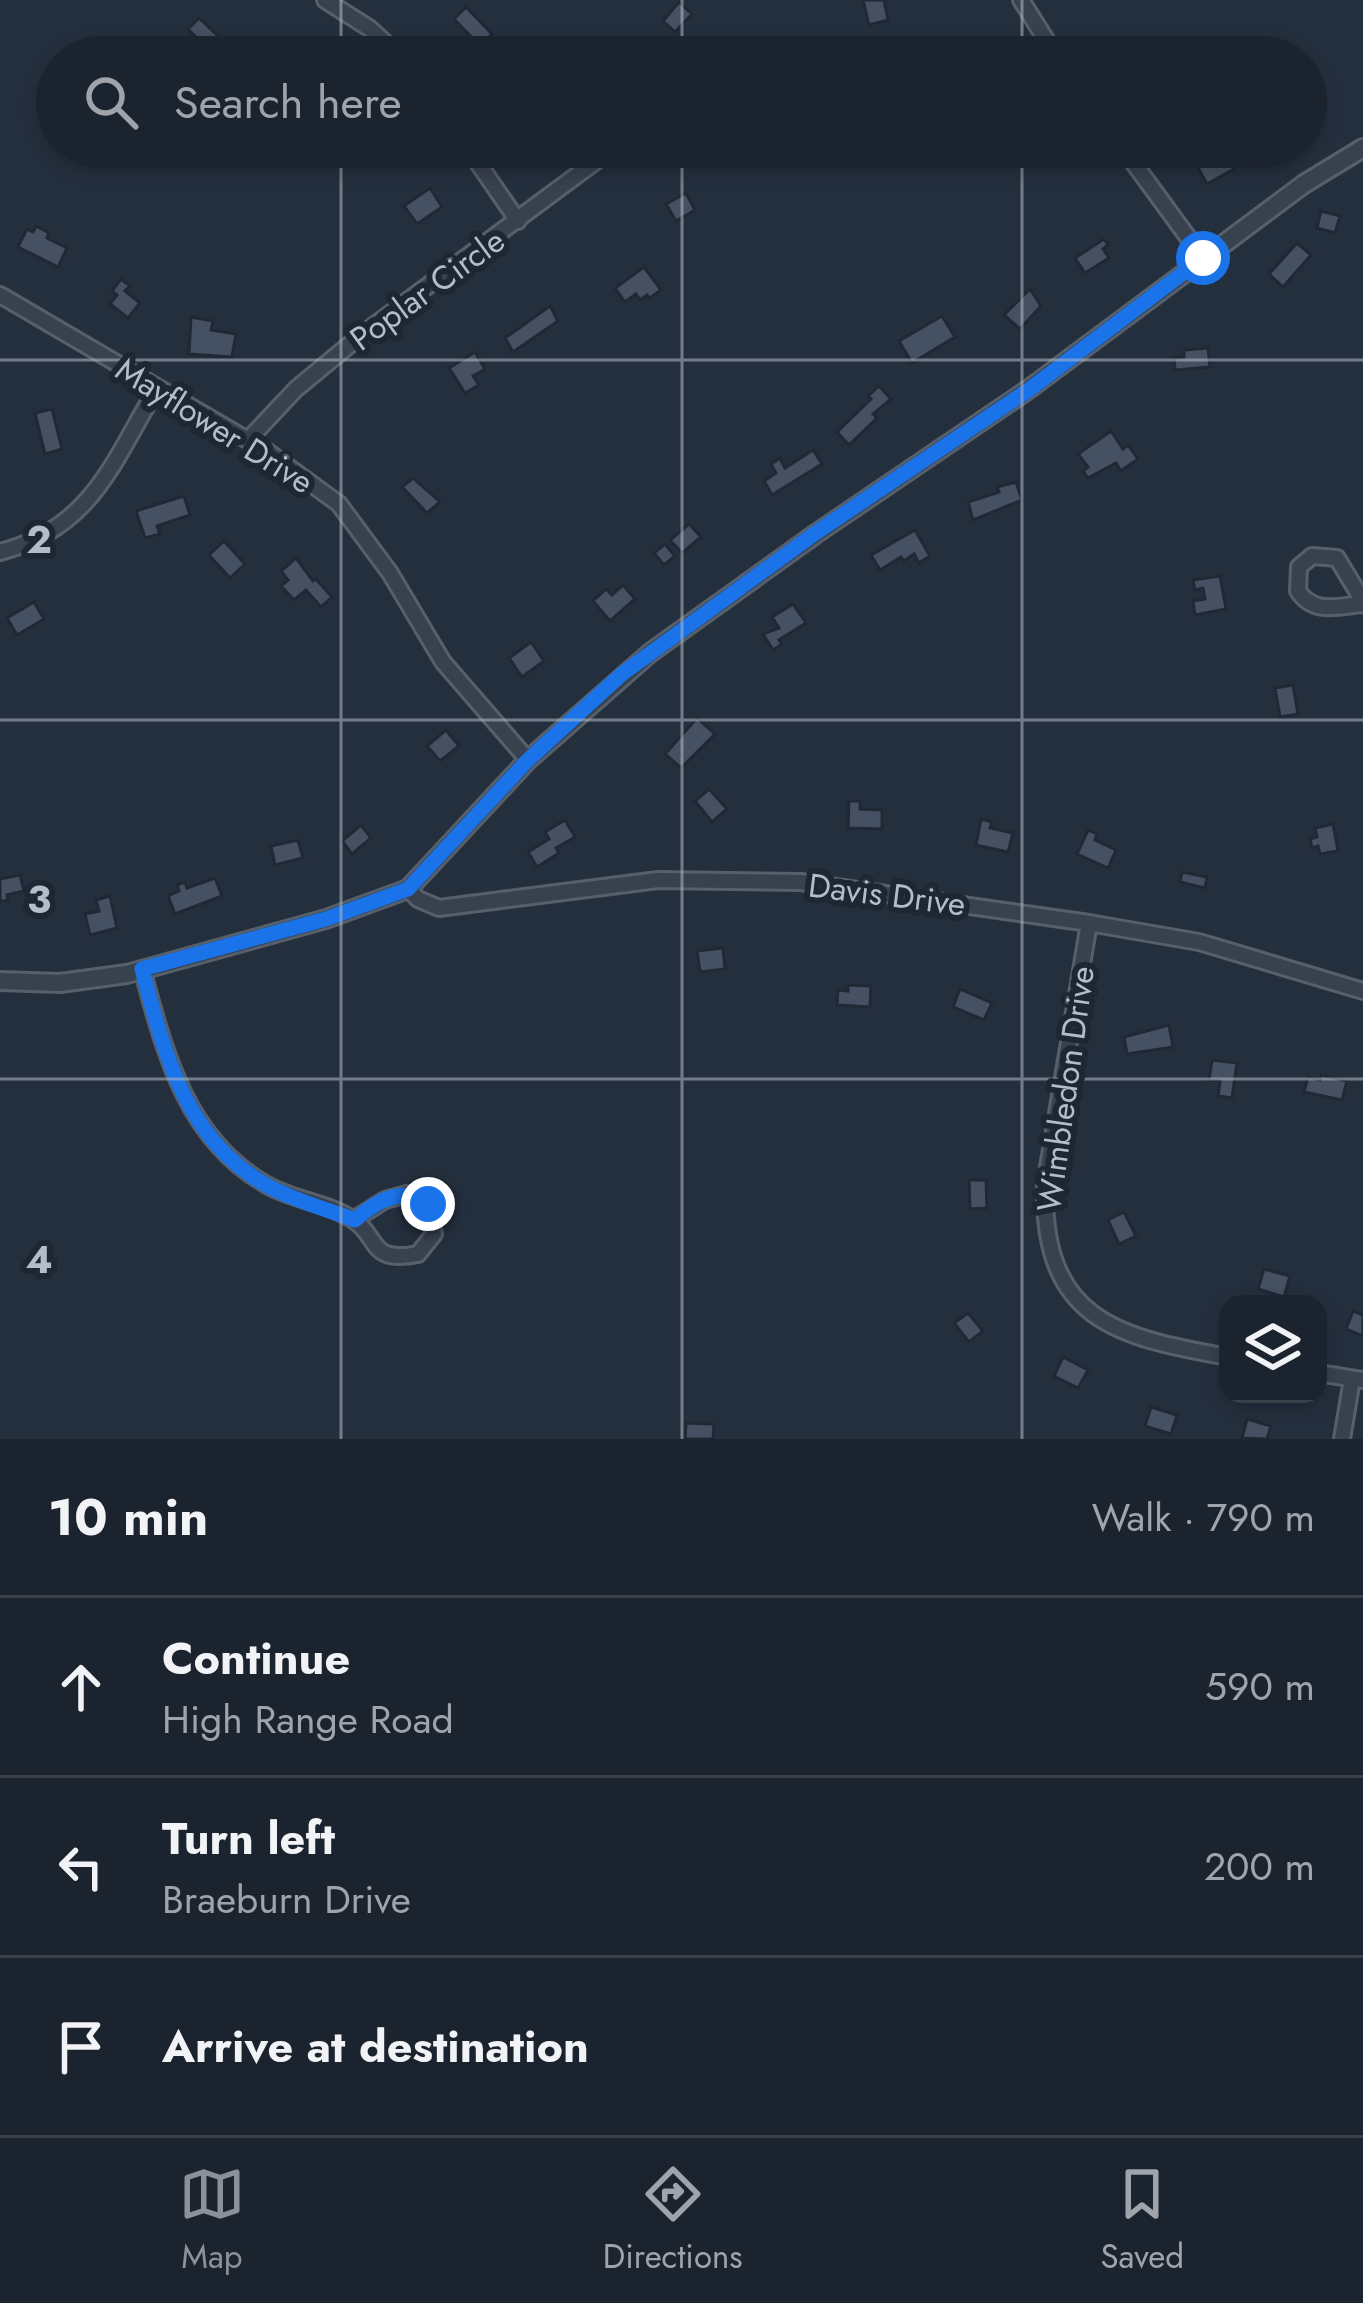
<!DOCTYPE html>
<html lang="en">
<head>
<meta charset="utf-8">
<style>
	body { margin:0; font-family:Jost,sans-serif; background:#242b36; color:#f1f3f6 }
	.controls { position:absolute; right:36px; bottom:36px; display:grid; overflow:hidden; border-radius:24px; box-shadow:0 6px 18px #0003 }
	.controls button { width:108px; height:108px; display:grid; place-items:center; padding:0; border:0; border-bottom:3px solid #39404a; background:#1b232e; color:#f1f3f6; font:60px sans-serif }
	.stop { position:absolute; width:36px; height:36px; margin:-27px; border:9px solid #1a73e8; border-radius:50%; background:#fff }
	.stop.end { background:#1a73e8; border-color:#fff; box-shadow:0 3px 12px #0008 }
	.list { margin:0; padding:0; list-style:none }
	h2 { display:flex; justify-content:space-between; align-items:center; height:156px; margin:0; padding:0 48px; font-size:51px }
	h2 small { font-size:39px; font-weight:400; color:#a0a4aa }
	.list li { display:grid; grid-template-columns:78px 1fr auto; gap:36px; align-items:center; box-sizing:border-box; height:180px; padding:0 48px; border-top:3px solid #39404a }
	.list b { display:block; font-size:45px; white-space:nowrap }
	.list p { margin:0; font-size:39px; white-space:nowrap; color:#a0a4aa }
	.list em { font-size:39px; font-style:normal; color:#a0a4aa }
	.icon { flex:none; width:66px; height:66px; fill:none; stroke:currentColor; stroke-width:2; stroke-linecap:round; stroke-linejoin:round }
	.map { position:relative; flex:none; width:1363px; height:1439px; overflow:hidden }
	.search { position:absolute; background:#1b232e; box-shadow:0 6px 18px #0003; left:36px; right:36px; top:36px; height:132px; display:flex; align-items:center; gap:30px; box-sizing:border-box; padding:0 42px; border-radius:66px; color:#a0a4aa; font-size:45px }
	.sheet { height:696px; background:#1b232e }
	nav { display:flex; justify-content:space-around; align-items:center; box-sizing:border-box; height:168px; border-top:3px solid #39404a; background:#1b232e; font-size:33px; color:#a0a4aa }
	nav a { display:grid; justify-items:center; gap:6px }
	nav .on { color:#8c9099 }
	.map>svg:first-child { display:block }
	.building { fill:#455162; stroke:#1f2835; stroke-width:3 }
	.lines { fill:none; stroke-linecap:round; stroke-linejoin:round }
	.minor-casing { stroke:#565f6c; stroke-width:20 }
	.tertiary-casing { stroke:#565f6c; stroke-width:22 }
	.minor { stroke:#38414e; stroke-width:14 }
	.tertiary { stroke:#38414e; stroke-width:16 }
	.route { stroke:#1a73e8; stroke-width:15 }
	.grid { fill:none; stroke:#b4bcc9; stroke-width:3; stroke-opacity:0.55 }
	.labels { text-anchor:middle; stroke-width:12; stroke-linejoin:round; paint-order:stroke }
	.street-label { font-size:33px; fill:#b4bcc9; stroke:#1d2633 }
	.grid-label { font-size:39px; text-anchor:middle; font-weight:bold; fill:#b4bcc9; stroke:#1d2633; stroke-width:12; stroke-linejoin:round; paint-order:stroke }
</style>
</head>
<body>
<div class="map">
<svg width="1363" height="1439" viewBox="0 0 1363 1439">
	<rect width="100%" height="100%" fill="#242f3e"/>
	<g class="building">
		<path d="M863,0H884L888,20L869,25Z"/>
		<path d="M679,2L692,14L675,32L663,21Z"/>
		<path d="M466,7L492,34L480,46L454,19Z"/>
		<path d="M199,18L218,36L206,47L188,29Z"/>
		<path d="M1314,90L1324,106L1306,117V95Z"/>
		<path d="M1176,147H1190L1196,156L1182,166L1171,150Z"/>
		<path d="M1221,147L1234,169L1207,184L1197,166L1213,157L1208,149Z"/>
		<path d="M430,188L442,207L417,224L404,206Z"/>
		<path d="M686,193L695,210L676,221L666,204Z"/>
		<path d="M1321,211L1340,216L1335,233L1317,228Z"/>
		<path d="M36,226L49,233L47,238L67,248L58,267L18,247L27,229L33,232Z"/>
		<path d="M1104,239L1108,245L1103,249L1109,258L1085,273L1075,258Z"/>
		<path d="M1297,243L1311,255L1283,287L1269,274Z"/>
		<path d="M644,267L661,290L650,298L647,295L640,300L636,294L625,302L615,288Z"/>
		<path d="M121,279L130,286L125,291L140,303L128,318L110,304L117,295L112,291Z"/>
		<path d="M1030,289L1041,306L1020,329L1004,315Z"/>
		<path d="M550,306L558,321L513,352L505,338Z"/>
		<path d="M942,316L955,337L912,363L899,341Z"/>
		<path d="M191,317L213,321L211,330L236,334L232,357L189,354Z"/>
		<path d="M1208,348L1210,367L1175,370L1174,358L1184,357V350Z"/>
		<path d="M475,352L485,369L473,376L479,385L465,393L449,368Z"/>
		<path d="M879,386L891,399L873,414L877,418L849,445L837,432L871,399L868,396Z"/>
		<path d="M52,409L62,449L45,454L35,413Z"/>
		<path d="M1111,431L1123,449L1128,445L1138,459L1121,471L1116,463L1088,478L1083,471L1088,467L1078,454Z"/>
		<path d="M813,450L822,464L772,495L764,481L776,473L771,464L780,458L785,468Z"/>
		<path d="M413,478L440,502L427,513L402,487Z"/>
		<path d="M1016,482L1022,500L973,520L968,502L999,492L997,487Z"/>
		<path d="M184,496L190,515L157,526L160,534L145,538L136,511Z"/>
		<path d="M689,524L701,537L682,553L670,540Z"/>
		<path d="M915,530L930,556L919,563L914,554L904,561L901,557L880,570L871,555Z"/>
		<path d="M224,541L245,564L230,578L209,555Z"/>
		<path d="M665,544L675,556L664,565L654,553Z"/>
		<path d="M296,558L313,581L316,579L332,597L321,607L306,590L294,600L281,586L288,580L281,571Z"/>
		<path d="M1220,576L1226,609L1195,615L1193,601L1205,599L1203,588L1195,590L1193,580Z"/>
		<path d="M623,585L635,599L610,621L593,601L606,589L612,595Z"/>
		<path d="M34,602L44,619L17,635L7,618Z"/>
		<path d="M793,604L806,623L779,640L782,644L773,650L763,634L779,628L772,617Z"/>
		<path d="M531,642L544,661L522,677L509,658Z"/>
		<path d="M1293,685L1298,714L1280,717L1275,688Z"/>
		<path d="M697,718L715,734L681,768L665,754Z"/>
		<path d="M446,730L459,746L440,761L427,746Z"/>
		<path d="M709,789L727,809L712,822L695,801Z"/>
		<path d="M849,801H860V809L882,810V829L848,828Z"/>
		<path d="M981,819L992,822L990,828L1013,833L1008,852L976,845Z"/>
		<path d="M565,820L575,837L556,848L559,853L537,867L528,852L549,839L545,832Z"/>
		<path d="M1333,824L1338,851L1320,854L1318,846L1312,848L1310,839L1317,837L1315,828Z"/>
		<path d="M361,825L371,838L352,854L342,841Z"/>
		<path d="M1088,830L1097,834L1095,840L1116,850L1108,868L1077,854Z"/>
		<path d="M298,840L303,858L275,865L271,846Z"/>
		<path d="M1182,872L1207,877L1205,888L1180,882Z"/>
		<path d="M20,875L24,891L7,895L8,900L0,902V879Z"/>
		<path d="M215,878L222,896L175,914L168,896L179,891L177,885L185,882L187,888Z"/>
		<path d="M110,896L117,928L90,935L85,914L99,911L96,900Z"/>
		<path d="M723,948L725,969L700,972L697,951Z"/>
		<path d="M848,985L871,986L870,1007L837,1005L838,990L848,991Z"/>
		<path d="M960,989L992,1003L984,1020L953,1007Z"/>
		<path d="M1169,1025L1173,1047L1127,1054L1124,1037Z"/>
		<path d="M1212,1060L1237,1063L1232,1098L1218,1096L1220,1081L1209,1080Z"/>
		<path d="M1321,1075L1347,1081L1342,1100L1304,1092L1308,1077L1320,1080Z"/>
		<path d="M969,1180H986L987,1208L970,1209Z"/>
		<path d="M1124,1212L1136,1236L1119,1244L1108,1220Z"/>
		<path d="M1264,1269L1290,1276L1284,1297L1258,1289Z"/>
		<path d="M1353,1311L1363,1315V1336L1346,1329Z"/>
		<path d="M968,1313L983,1331L969,1342L954,1323Z"/>
		<path d="M1063,1357L1088,1370L1078,1388L1054,1376Z"/>
		<path d="M1151,1407L1177,1415L1171,1434L1145,1426Z"/>
		<path d="M1247,1419L1271,1426L1267,1439L1242,1438Z"/>
		<path d="M686,1423L714,1424L713,1439H685Z"/>
	</g>
	<g class="lines">
		<g class="minor-casing">
			<g id="minor">
				<path d="M325,0L369,28L401,57"/>
				<path d="M1021,0L1057,57"/>
				<path d="M722,57H732"/>
				<path d="M467,147L518,221"/>
				<path d="M1122,147L1203,258"/>
				<path d="M0,295L268,452L339,504L390,573L443,662L528,760"/>
				<path d="M248,440L296,389L360,336L615,147"/>
				<path d="M0,552C92,528 112,463 157,388"/>
				<path d="M1363,601L1337,558L1312,556L1299,567L1298,591C1314,615 1338,606 1363,604"/>
				<path d="M408,889L418,899L439,908L658,880L801,882L1089,923L1199,942L1363,991"/>
				<path d="M1089,923L1045,1185C1042,1320 1116,1337 1228,1357"/>
				<path d="M142,969C165,1053 186,1139 267,1185C293,1200 328,1203 352,1219C380,1236 367,1264 418,1254L434,1234L428,1204L407,1194L385,1200L355,1219"/>
				<path d="M1318,1373L1363,1380"/>
				<path d="M1342,1439L1352,1379"/>
			</g>
		</g>
		<g class="tertiary-casing">
			<path id="tertiary" d="M0,981L60,983L127,974L326,919L408,889L528,760L650,653L817,533L1029,389L1304,184L1363,148"/>
		</g>
		<use href="#minor" class="minor"/>
		<use href="#tertiary" class="tertiary"/>
	</g>
	<g class="lines">
		<path class="route" d="M428,1204C403,1185 376,1201 355,1220C326,1209 295,1201 268,1186C186,1141 164,1053 142,969L326,919L408,889L528,760L622,674L817,532L1030,389L1203,258"/>
	</g>
	<path class="grid" d="M341,0V57M682,0V57M1022,0V57M341,147V1439M682,147V1439M1022,147V1439M0,360H1363M0,720H1363M0,1079H1363"/>
	<g class="labels">
		<g class="street-label">
			<text transform="translate(427 289) rotate(-36)" y="12">Poplar Circle</text>
			<text transform="translate(215 425) rotate(32)" y="12">Mayflower Drive</text>
			<text transform="translate(887 894) rotate(7)" y="12">Davis Drive</text>
			<text transform="translate(1065 1089) rotate(-82)" y="12">Wimbledon Drive</text>
		</g>
	</g>
	<g class="grid-label">
		<text x="39" y="553">2</text>
		<text x="39" y="913">3</text>
		<text x="39" y="1273">4</text>
	</g>
</svg>
<div class="controls">
<button><svg class="icon" aria-label="layers" viewBox="0 0 24 24"><path d="M12 4l9 5-9 5-9-5zM3 14l9 5 9-5"/></svg></button>
</div>
<div class="stop" style="left:1203px;top:258px"></div>
<div class="stop end" style="left:428px;top:1204px"></div>
<div class="search"><svg class="icon" aria-label="search" viewBox="0 0 24 24"><circle cx="10" cy="10" r="6"/><path d="M15 15l6 6"/></svg>Search here</div>
</div>
<section class="sheet">
<h2>10 min<small>Walk · 790 m</small></h2>
<ul class="list">
<li><svg class="icon" aria-label="ahead" viewBox="0 0 24 24"><path d="M12 20V5M6 11l6-6 6 6"/></svg><div><b>Continue</b><p>High Range Road</p></div><em>590 m</em></li>
<li><svg class="icon" aria-label="left" viewBox="0 0 24 24"><path d="M17 20v-9H6M10 6l-5 5 5 5"/></svg><div><b>Turn left</b><p>Braeburn Drive</p></div><em>200 m</em></li>
<li><svg class="icon" aria-label="arrive" viewBox="0 0 24 24"><path d="M6 21V4h12l-3 4 3 4H6"/></svg><div><b>Arrive at destination</b></div></li>
</ul>
</section>
<nav>
<a class="on"><svg class="icon" aria-label="map" viewBox="0 0 24 24"><path d="M3 6l6-2 6 2 6-2v14l-6 2-6-2-6 2zM9 4v14M15 6v14"/></svg>Map</a>
<a><svg class="icon" aria-label="directions" viewBox="0 0 24 24"><path d="M12 3l9 9-9 9-9-9zM9 14v-3h6M13 9l2 2-2 2"/></svg>Directions</a>
<a><svg class="icon" aria-label="saved" viewBox="0 0 24 24"><path d="M7 4h10v16l-5-4-5 4z"/></svg>Saved</a>
</nav>
</body>
</html>
